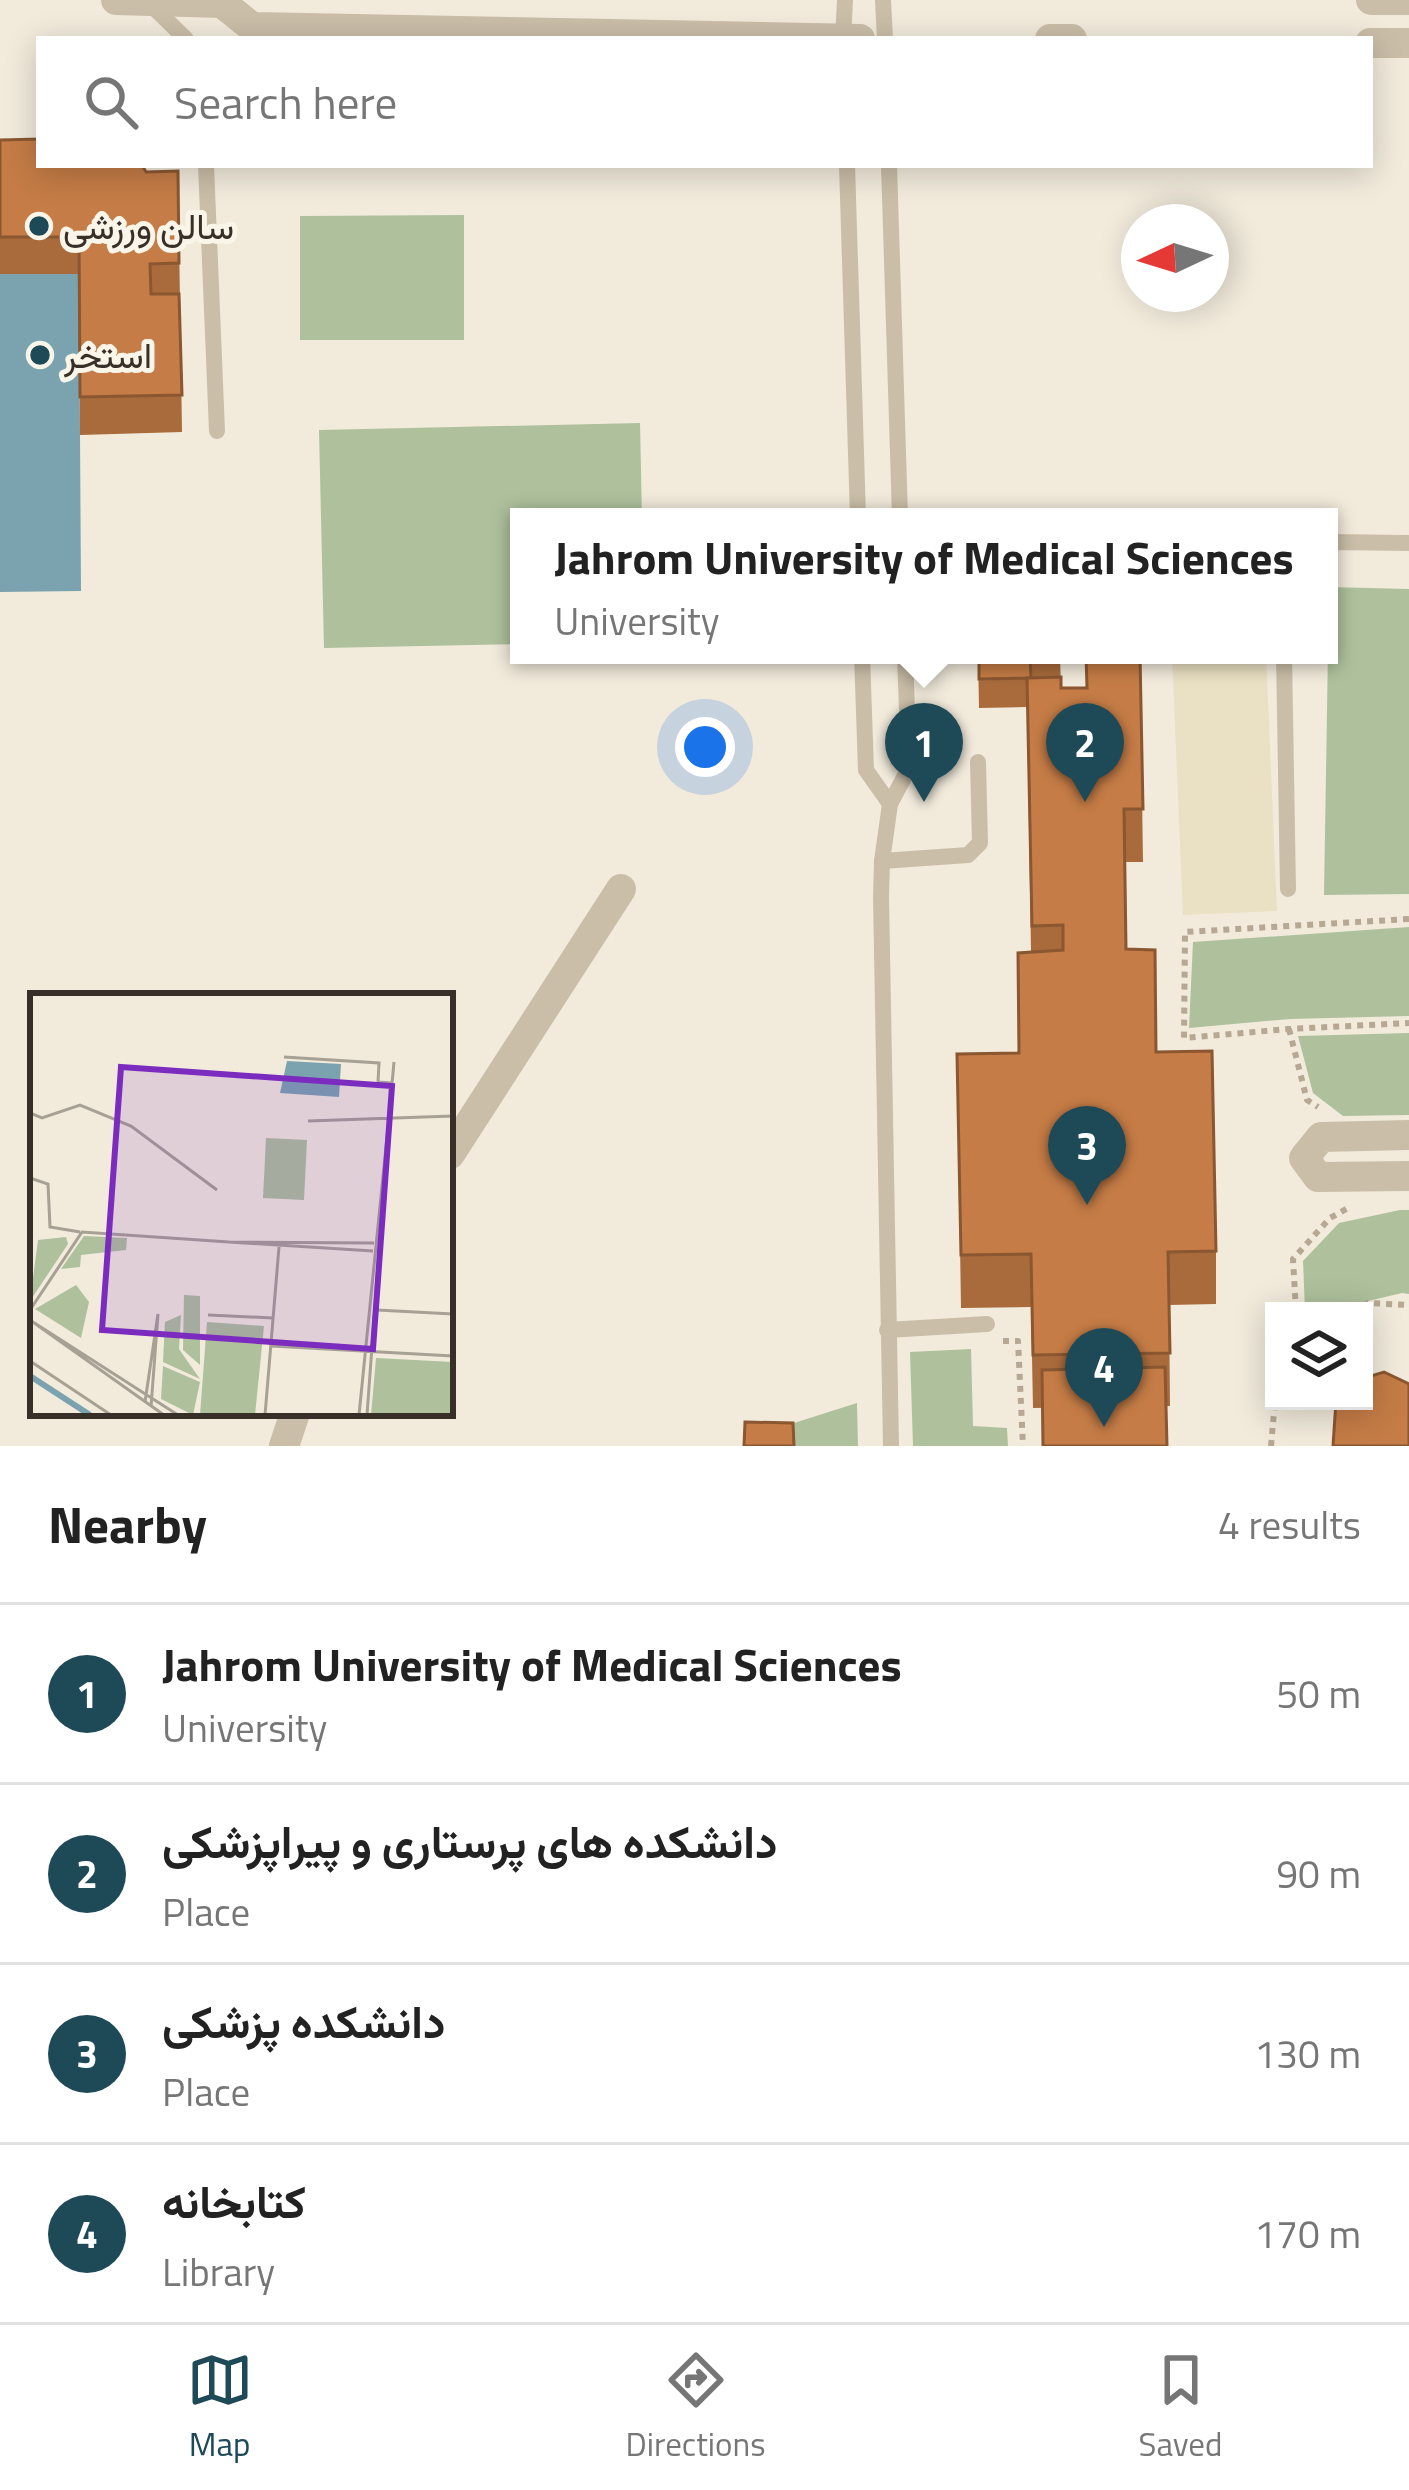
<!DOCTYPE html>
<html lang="en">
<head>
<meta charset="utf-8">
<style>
	body { margin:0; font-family:"Titillium Web",Vazirmatn,sans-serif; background:#f2f2f2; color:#222 }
	.controls { position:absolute; right:36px; bottom:36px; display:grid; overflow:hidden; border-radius:0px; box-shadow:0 6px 30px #0003 }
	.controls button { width:108px; height:108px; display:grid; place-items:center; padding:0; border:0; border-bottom:3px solid #e0e0e0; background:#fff; color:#222; font:60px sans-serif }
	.compass { position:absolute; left:1121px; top:204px; width:108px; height:108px; border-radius:50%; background:#fff; box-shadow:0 6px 30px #0003; rotate:266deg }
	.you { position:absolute; left:705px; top:747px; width:42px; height:42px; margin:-30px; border:9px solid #fff; border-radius:50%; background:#1a73e8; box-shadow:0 0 0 18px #1a73e833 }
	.badge { display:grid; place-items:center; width:78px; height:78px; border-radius:50%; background:#1e4a58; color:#fff; font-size:39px; font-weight:700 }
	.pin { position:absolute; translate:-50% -99px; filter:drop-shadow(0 3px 6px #0008) }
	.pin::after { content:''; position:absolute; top:63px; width:42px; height:36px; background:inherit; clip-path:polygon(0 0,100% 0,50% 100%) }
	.popup { position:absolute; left:510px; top:508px; width:828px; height:156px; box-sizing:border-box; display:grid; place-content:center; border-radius:0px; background:#fff; filter:drop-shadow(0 3px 9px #0005); font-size:39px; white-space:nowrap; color:#767676 }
	.popup b { font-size:45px; color:#222 }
	.popup::after { content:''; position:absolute; left:50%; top:100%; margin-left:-24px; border:24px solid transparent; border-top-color:#fff }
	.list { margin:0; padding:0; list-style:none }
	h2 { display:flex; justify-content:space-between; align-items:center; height:156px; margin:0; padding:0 48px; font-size:51px }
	h2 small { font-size:39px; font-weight:400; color:#767676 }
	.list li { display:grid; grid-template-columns:78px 1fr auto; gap:36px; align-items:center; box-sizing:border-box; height:180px; padding:0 48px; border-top:3px solid #e0e0e0 }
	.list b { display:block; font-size:45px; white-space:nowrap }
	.list p { margin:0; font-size:39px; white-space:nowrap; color:#767676 }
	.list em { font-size:39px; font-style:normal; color:#767676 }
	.icon { flex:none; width:66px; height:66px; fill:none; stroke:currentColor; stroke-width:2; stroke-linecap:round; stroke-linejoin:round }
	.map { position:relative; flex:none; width:1409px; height:1446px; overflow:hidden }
	.search { position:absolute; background:#fff; box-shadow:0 6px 30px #0003; left:36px; right:36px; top:36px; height:132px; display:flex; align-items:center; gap:30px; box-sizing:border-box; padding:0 42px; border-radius:0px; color:#767676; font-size:45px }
	.sheet { height:876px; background:#fff }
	nav { display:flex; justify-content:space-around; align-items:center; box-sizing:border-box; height:168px; border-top:3px solid #e0e0e0; background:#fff; font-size:33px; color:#767676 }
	nav a { display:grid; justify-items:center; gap:6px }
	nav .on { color:#1e4a58 }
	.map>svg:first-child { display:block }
	.green { fill:#aec19c }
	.plaza { fill:#eae0c3 }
	.water { fill:#7ba3af }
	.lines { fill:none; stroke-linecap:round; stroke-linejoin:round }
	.path { stroke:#b6a892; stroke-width:6; stroke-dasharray:6 6; stroke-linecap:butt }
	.service { stroke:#cabea8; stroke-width:16 }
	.minor { stroke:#cabea8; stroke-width:30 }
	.wall { fill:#a96b3c }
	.building { fill:#c57c46; stroke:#8a5731; stroke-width:3 }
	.poi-dot { fill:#1e4a58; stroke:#f9f5e8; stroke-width:4.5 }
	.labels { text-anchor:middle; stroke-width:10; stroke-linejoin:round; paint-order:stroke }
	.poi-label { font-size:36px; fill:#372f28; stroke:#f9f5e8; text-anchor:start }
	.inset-river { fill:none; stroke:#7ba3af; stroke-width:6 }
	.inset-road { fill:none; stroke:#a7a094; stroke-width:3 }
	.view { fill:#7b2cbf; fill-opacity:0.15; stroke:#7b2cbf; stroke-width:6 }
	.inset-edge { fill:none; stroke:#372f28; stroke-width:6 }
</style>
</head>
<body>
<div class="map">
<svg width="1409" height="1446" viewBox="0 0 1409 1446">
	<rect width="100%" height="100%" fill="#f2ebdc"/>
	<g class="green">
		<path d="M464,215V340H300V216Z"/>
		<path d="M640,423L642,517H519V644L324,648L319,430Z"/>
		<path d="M1329,587L1409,589V894L1324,895Z"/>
		<path d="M1409,927V1016L1290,1019L1189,1028L1193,942Z"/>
		<path d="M1409,1033V1115L1343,1116L1313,1093L1298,1036Z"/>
		<path d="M1400,1210H1409V1294L1402,1293L1326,1311H1305L1303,1261L1339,1223Z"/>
		<path d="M971,1349L973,1426L1007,1428L1008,1446H913L910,1352Z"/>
		<path d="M857,1403L858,1446H773L772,1430Z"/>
	</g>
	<path class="plaza" d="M1172,655H1266L1277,911L1183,915Z"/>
	<path class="water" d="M0,274H79L81,591L0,592Z"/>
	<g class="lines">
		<g class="path">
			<path d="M1409,919L1185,932L1184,1038L1289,1029L1409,1023"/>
			<path d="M1289,1029L1307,1100L1318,1107"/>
			<path d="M1296,1311L1293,1259L1330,1218L1348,1208"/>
			<path d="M1352,1311L1368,1303L1409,1305"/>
			<path d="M1003,1341H1018L1023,1446"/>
			<path d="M1271,1446L1275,1401"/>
		</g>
		<g class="service">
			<path d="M883,0L885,39"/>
			<path d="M147,1L186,39"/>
			<path d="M843,39L845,0"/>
			<path d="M206,165L217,431"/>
			<path d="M847,165L858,517"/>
			<path d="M889,165L900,517"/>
			<path d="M1329,542L1409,543"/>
			<path d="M862,655L866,770L890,804L909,768L905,655"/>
			<path d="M1284,655L1288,889"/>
			<path d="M890,804L882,861L881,896L891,1446"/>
			<path d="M882,861L968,855L980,843L978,762"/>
			<path d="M887,1330L987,1324"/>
		</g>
		<g class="minor">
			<path d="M116,0L222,3"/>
			<path d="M225,0L222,3L252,27L860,39"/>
			<path d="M1371,0H1409"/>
			<path d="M1050,39H1072"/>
			<path d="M1370,43H1409"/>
			<path d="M1409,1135L1321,1137L1304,1158L1318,1177L1409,1176"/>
			<path d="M450,1154L621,889"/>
			<path d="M284,1446L295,1413"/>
		</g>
	</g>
	<g class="wall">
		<path d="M0,140L146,172L178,171L182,432L80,435L79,274H0Z"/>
		<path d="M978,655H1060L1061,688H1086V655H1140L1143,862H1125L1126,949L1216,1251V1304L1169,1305L1170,1406L1033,1408L1031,1307L961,1308L957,1054L1019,1053L1031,952L1027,707L979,708Z"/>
	</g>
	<g class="building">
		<path d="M39,139V165H142L146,172L178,171L179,263L150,264L151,294H179L182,395L80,397L79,237H0V140Z"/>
		<path d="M979,655H1030L1031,678L979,679Z"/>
		<path d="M1086,655H1140L1143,809H1124L1126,949L1155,950L1156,1052L1212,1051L1216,1251L1168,1252L1170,1353L1033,1355L1031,1254L961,1255L957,1054L1019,1053L1018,953L1063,950V925L1032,926L1027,678L1061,677V688H1087Z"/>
		<path d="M1165,1367L1167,1446H1043L1042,1370Z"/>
		<path d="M1384,1372L1409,1384V1446H1333L1336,1401H1364V1378Z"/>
		<path d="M745,1422L793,1423L794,1446H744Z"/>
	</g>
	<g class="poi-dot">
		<circle cx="39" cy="226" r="12"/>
		<circle cx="40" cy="355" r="12"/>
	</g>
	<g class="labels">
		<g class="poi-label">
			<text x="63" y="239">سالن ورزشی</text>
			<text x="64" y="368">استخر</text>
		</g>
	</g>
	<g transform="translate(30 993)">
		<rect width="423" height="423" fill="#f2ebdc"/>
		<path d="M236,145L277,147L274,207L233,205ZM54,243L97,245L96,257L51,262L50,274L31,276ZM36,244L38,251L0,308L8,247ZM46,292L59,309L51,345L5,316ZM154,302L170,303V372L153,357ZM151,322L149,356L170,386L133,369L135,329ZM177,329L234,333L225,422H170ZM346,365L423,369V422H341ZM133,373L170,389L163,422L131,406Z" fill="#aec19c"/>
		<path d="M257,68L311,71L309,104L250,100Z" fill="#7ba3af"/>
		<path class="inset-river" d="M0,383L60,422"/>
		<path class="inset-road" d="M254,64L349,70L348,89L362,90M0,120L12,125L50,112L101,133L187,197M278,128L423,123M358,134L364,69M0,185L18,191L20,234L50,239M343,258L199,249L344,250M0,317L52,239L199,249M347,317L423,321M178,322L243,325M0,327L134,422M3,329L148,422M241,353L423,363M0,368L81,422M115,409L128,321L121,414M235,422L249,254M329,422L358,134L337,422"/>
		<path class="view" d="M91,74L362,93L343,356L72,337Z"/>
		<rect width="423" height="423" class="inset-edge"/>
	</g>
</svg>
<div class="controls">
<button><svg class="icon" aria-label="layers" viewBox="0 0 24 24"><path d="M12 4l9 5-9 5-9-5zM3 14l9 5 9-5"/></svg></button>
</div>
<svg class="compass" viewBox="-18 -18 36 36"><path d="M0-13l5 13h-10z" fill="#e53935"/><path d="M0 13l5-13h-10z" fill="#767676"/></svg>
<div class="you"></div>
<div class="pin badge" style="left:924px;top:802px">1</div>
<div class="popup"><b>Jahrom University of Medical Sciences</b>University</div>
<div class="pin badge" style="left:1085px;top:802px">2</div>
<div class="pin badge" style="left:1087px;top:1205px">3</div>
<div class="pin badge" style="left:1104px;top:1427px">4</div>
<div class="search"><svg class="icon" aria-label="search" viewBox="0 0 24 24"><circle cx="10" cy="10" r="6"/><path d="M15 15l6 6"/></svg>Search here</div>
</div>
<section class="sheet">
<h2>Nearby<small>4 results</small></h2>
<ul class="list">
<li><span class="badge">1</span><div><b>Jahrom University of Medical Sciences</b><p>University</p></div><em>50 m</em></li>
<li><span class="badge">2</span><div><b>دانشکده های پرستاری و پیراپزشکی</b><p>Place</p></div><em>90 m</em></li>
<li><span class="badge">3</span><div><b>دانشکده پزشکی</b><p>Place</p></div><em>130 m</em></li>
<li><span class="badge">4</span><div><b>کتابخانه</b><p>Library</p></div><em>170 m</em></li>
</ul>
</section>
<nav>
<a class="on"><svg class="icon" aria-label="map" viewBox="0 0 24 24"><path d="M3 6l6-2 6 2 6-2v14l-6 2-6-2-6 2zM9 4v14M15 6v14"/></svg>Map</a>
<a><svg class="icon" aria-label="directions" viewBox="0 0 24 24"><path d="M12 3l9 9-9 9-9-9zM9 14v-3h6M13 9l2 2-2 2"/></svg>Directions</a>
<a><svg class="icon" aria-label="saved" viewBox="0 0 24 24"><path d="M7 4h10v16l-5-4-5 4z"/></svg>Saved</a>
</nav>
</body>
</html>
